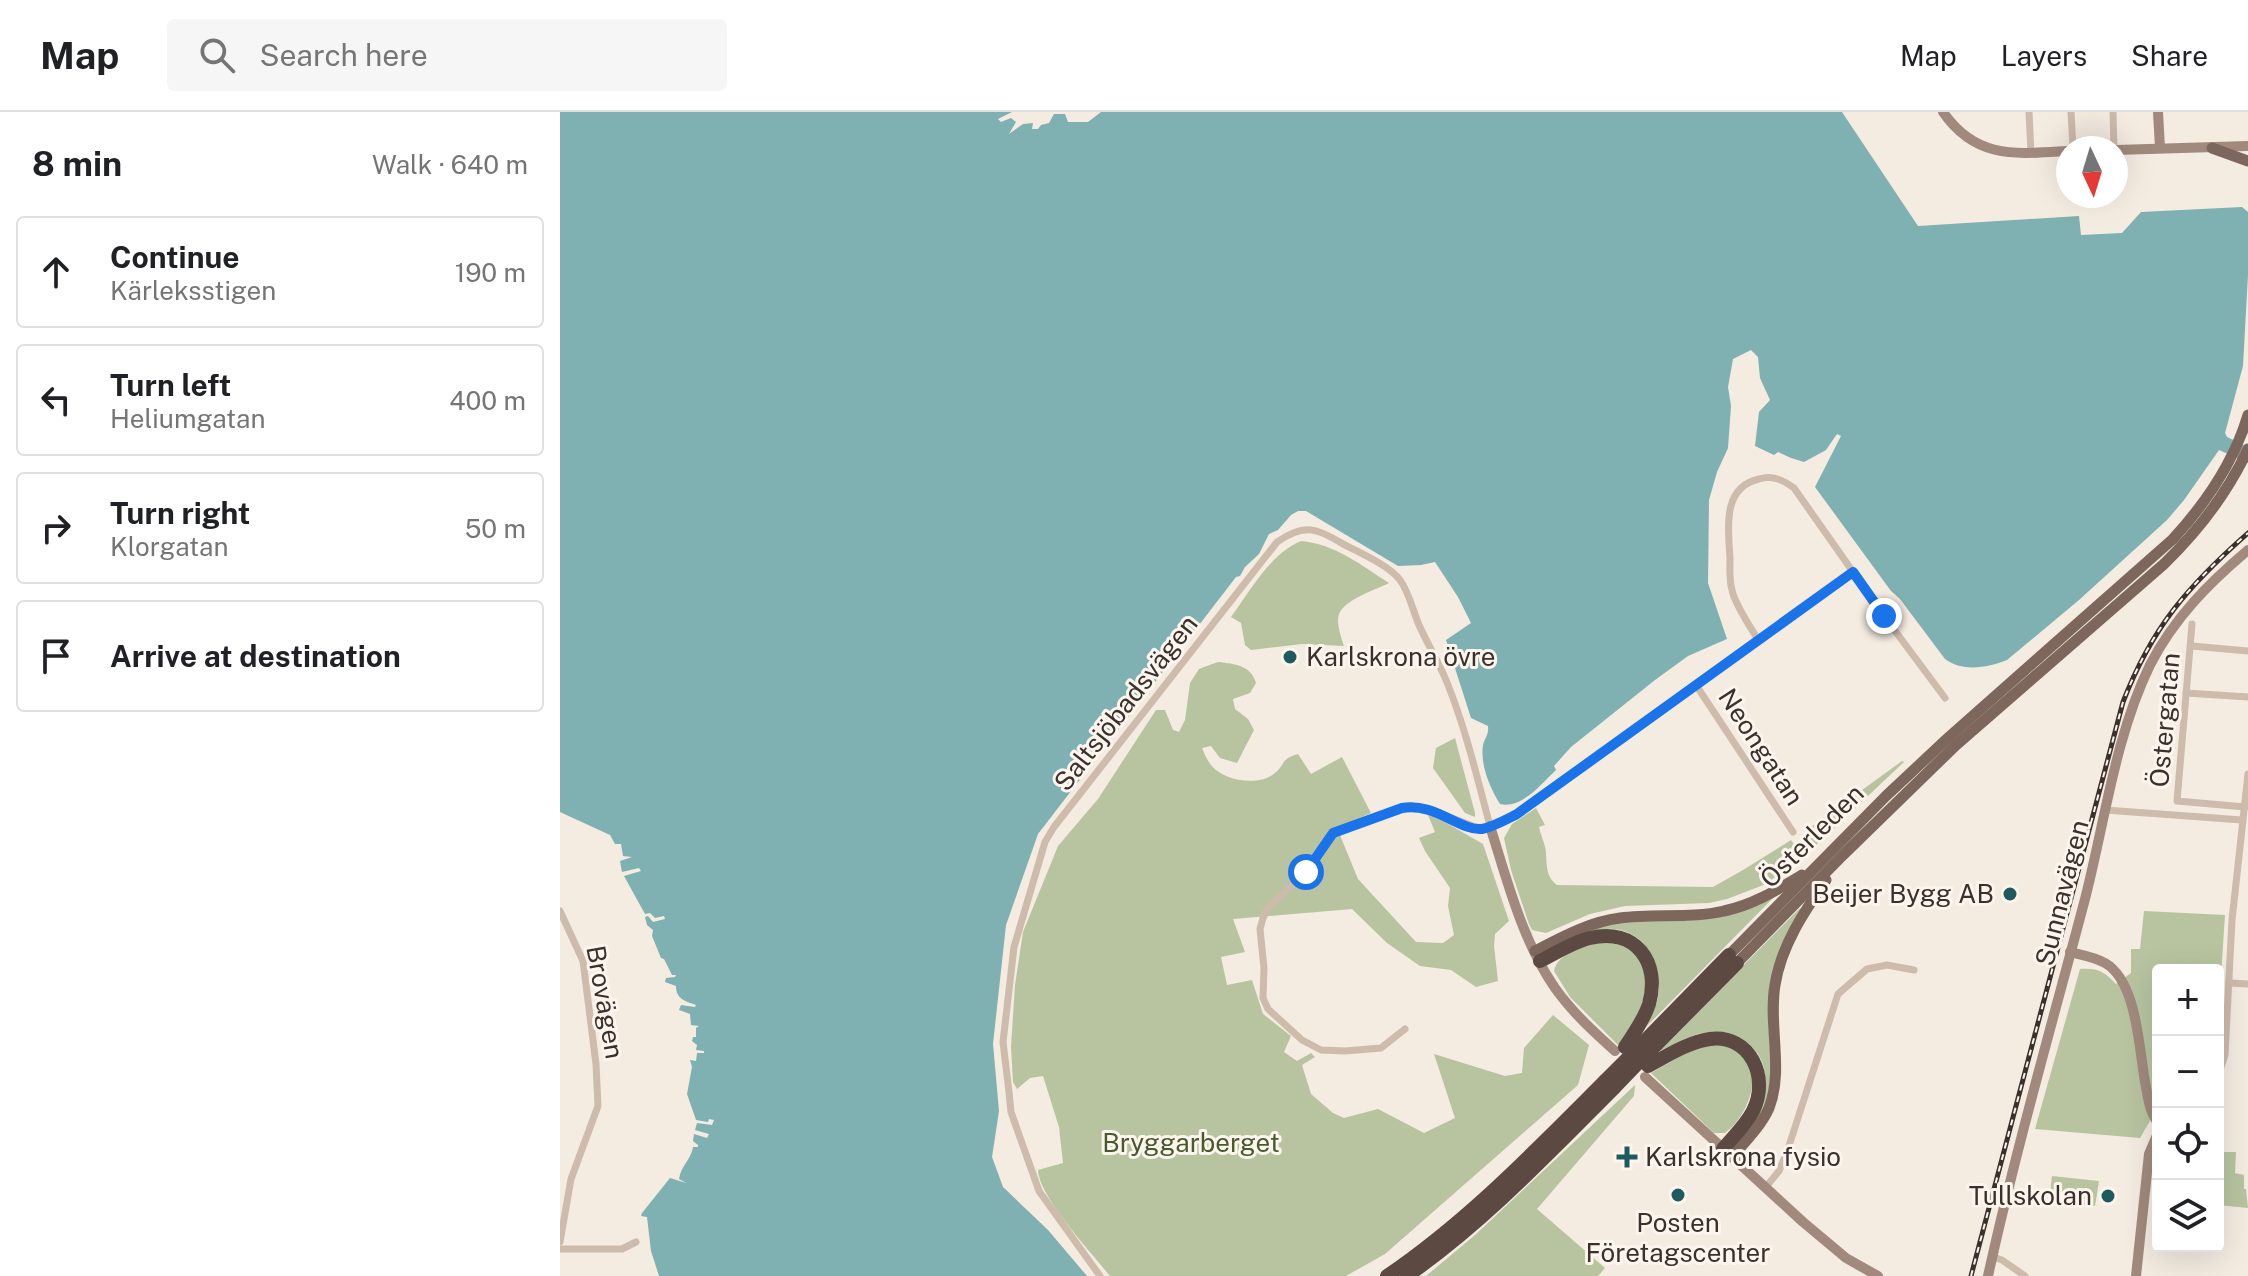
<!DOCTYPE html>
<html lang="en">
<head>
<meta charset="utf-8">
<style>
	body { margin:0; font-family:"Public Sans",sans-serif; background:#f6f6f6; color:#202124 }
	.controls { position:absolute; right:24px; bottom:24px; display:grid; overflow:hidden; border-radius:8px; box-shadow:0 8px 32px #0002 }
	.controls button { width:72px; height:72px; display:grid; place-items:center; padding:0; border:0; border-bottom:2px solid #e0e0e0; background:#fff; color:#202124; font:40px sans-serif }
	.compass { position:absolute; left:1496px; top:24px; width:72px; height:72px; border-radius:50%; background:#fff; box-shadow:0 8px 32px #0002; rotate:176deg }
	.stop { position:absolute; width:24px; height:24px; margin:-18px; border:6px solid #1a73e8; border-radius:50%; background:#fff }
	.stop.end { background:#1a73e8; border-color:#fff; box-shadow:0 2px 8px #0008 }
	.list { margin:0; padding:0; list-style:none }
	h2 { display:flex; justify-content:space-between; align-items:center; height:104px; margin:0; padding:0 32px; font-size:34px }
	h2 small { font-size:26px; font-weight:400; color:#757577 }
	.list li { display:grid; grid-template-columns:52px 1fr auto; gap:24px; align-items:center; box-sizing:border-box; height:112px; margin:0 16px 16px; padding:0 16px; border:2px solid #e0e0e0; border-radius:8px }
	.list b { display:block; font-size:30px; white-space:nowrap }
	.list p { margin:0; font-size:26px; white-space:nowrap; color:#757577 }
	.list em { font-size:26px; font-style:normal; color:#757577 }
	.icon { flex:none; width:44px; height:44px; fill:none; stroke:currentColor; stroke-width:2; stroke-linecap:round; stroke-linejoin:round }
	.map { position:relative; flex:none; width:1688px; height:1164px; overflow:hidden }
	header { display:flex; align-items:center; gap:48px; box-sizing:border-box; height:112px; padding:0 40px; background:#fff; border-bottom:2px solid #e0e0e0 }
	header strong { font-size:38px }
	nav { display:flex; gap:44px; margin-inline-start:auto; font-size:28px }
	.search { width:560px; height:72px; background:#f6f6f6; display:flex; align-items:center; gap:20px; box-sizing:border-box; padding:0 28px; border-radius:8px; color:#757577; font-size:30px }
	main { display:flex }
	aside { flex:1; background:#fff }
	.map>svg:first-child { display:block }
	.green { fill:#b8c4a0 }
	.water { fill:#7fb0b2 }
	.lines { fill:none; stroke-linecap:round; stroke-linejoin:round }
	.street { stroke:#cdbbac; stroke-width:7 }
	.secondary { stroke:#a18a7d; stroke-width:10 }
	.primary { stroke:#7d675c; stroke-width:11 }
	.highway { stroke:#5c4a42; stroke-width:14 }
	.rail-casing { stroke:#3b302b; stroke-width:5 }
	.rail { stroke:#fbf5ee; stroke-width:2; stroke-dasharray:6; stroke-linecap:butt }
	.highway-bridge { stroke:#5c4a42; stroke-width:14 }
	.route { stroke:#1a73e8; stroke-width:10 }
	.poi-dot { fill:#1f5a5e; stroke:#fbf5ee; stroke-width:3 }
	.labels { text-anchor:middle; stroke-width:6; stroke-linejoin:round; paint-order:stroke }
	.poi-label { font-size:26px; fill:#3b302b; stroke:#fbf5ee; text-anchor:start }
	.street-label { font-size:26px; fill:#3b302b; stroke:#fbf5ee }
	.park-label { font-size:26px; fill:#4a5a2e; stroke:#fbf5ee }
</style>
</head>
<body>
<header>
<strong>Map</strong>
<div class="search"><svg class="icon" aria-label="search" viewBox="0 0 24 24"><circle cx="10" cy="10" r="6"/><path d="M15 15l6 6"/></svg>Search here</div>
<nav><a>Map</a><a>Layers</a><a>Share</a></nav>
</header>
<main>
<aside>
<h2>8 min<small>Walk · 640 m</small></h2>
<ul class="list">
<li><svg class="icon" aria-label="ahead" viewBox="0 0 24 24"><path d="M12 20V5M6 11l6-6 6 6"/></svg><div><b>Continue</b><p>Kärleksstigen</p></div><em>190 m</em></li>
<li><svg class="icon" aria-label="left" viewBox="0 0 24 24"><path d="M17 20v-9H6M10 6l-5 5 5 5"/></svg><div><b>Turn left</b><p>Heliumgatan</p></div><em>400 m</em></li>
<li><svg class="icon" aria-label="right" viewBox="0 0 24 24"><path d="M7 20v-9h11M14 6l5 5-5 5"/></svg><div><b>Turn right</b><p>Klorgatan</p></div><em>50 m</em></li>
<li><svg class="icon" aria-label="arrive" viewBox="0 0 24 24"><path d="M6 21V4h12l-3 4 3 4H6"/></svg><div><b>Arrive at destination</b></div></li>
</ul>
</aside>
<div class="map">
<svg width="1688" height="1164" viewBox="0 0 1688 1164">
	<rect width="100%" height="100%" fill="#f4ebe1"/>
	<g class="green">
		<path d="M741,429C775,432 801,453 829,471C817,477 784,488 779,502C776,511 781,525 784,534L742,532L691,538L685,533L681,511L671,505C691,478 710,442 741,429Z"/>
		<path d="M658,550C675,552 691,553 696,571L690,581L673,587L675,597L688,607L694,618L677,651L660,646L651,634L642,636C644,641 647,648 651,653C663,669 699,675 715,661C727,651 719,648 738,642L751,662L782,645L811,701L777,716L798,767L856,830L883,831L894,823L888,794L890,776L865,739L859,726L875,720L868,703L883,709L923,732L949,809L935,822L934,834L938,869L916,875L891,858L860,854L827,831L792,797L673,807L685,840L661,845L667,873L692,868L703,902L731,924L724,940L737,949L751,941L755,945L742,953L751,982L773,1001L784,1006L818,997L864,1021L895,1006L874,942L945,964L962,961L964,936L993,903L1029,933L1018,973L825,1142L786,1164H550C532,1141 479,1085 478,1058L503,1051L499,1015L483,964L470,966L457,977L453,970L451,935L455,873L463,820L498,734L538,687L596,598H605L613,618L619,620L625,608L630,571L639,557Z"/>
		<path d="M895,626L915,701V705L905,701L873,656L876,636Z"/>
		<path d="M1342,649L1344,650L1256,733L1206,772L1167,787L1149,791L1065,794L1030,802L986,821L972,818L969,812L951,758L944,726L952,712L976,696L985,713L979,715C981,724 986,734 986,742C987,754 986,765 997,773L1153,775L1183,758L1231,728L1236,735L1251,725L1247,718Z"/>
		<path d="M1215,784L1086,915C1092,903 1098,891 1099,878C1100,850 1085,820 1054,817C1046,816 1037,819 1029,820C1043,803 1104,810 1126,809C1136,809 1147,807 1157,805C1178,802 1196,794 1215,784Z"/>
		<path d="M1240,796L1242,798L1208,908L1212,969L1205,994L1192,1015C1197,1000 1204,982 1205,967C1206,931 1168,915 1138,922C1124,926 1111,934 1098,940Z"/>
		<path d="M1584,799L1665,803L1658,911V858H1598V1000L1594,1002L1580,1026L1475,1017L1520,857C1537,856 1544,859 1556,872L1571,861V837H1580Z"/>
		<path d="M1042,830C1107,834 1088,899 1058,933L1010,885L994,859C998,840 1025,834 1042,830Z"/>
		<path d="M1147,933C1152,933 1160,932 1166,934C1210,944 1192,1002 1165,1021H1154L1091,961L1135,936Z"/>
		<path d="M1075,973L1074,984L977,1097L1045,1156L1038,1164H866L915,1123Z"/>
		<path d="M1658,1040H1676L1675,1061L1684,1063V1077H1686L1688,1096L1658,1093Z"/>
		<path d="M1492,1064L1539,1069L1535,1094L1489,1090Z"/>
	</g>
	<path class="water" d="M0,0H452L438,7L441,10L451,6L456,10L449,22L463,12L473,11L472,17H478L481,13L489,11L494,2H505L508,10H528L541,0H1282L1358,114L1519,104L1521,123L1562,121L1581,100L1682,95L1688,100V163L1683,254L1665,321L1667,325L1688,335V351L1659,338L1624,388L1607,408L1519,488L1447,548C1427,556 1402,560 1385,547L1340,487L1331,479L1255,375L1281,324L1277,322L1266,338L1244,350L1231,346L1218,340L1214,343L1195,334L1199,300L1210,288L1200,266L1198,245L1191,238L1173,247L1168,275L1171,294L1168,336L1157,360L1149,388L1148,471L1167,527L1128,544L1095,568L1011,635L994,654L996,658C981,672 962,697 940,692C930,676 920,653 923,633C925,625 929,623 928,614L911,606L886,528L911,511L898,485L875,450L861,453L838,454L746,399H738L731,403L718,418L709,422L699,442L685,455L680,464L676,465L478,722L446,813L433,932L439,999L432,1045L443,1075L488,1118L527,1164H99L91,1139L87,1105L81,1104L82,1101L110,1066L126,1071L119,1067C121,1053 131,1048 133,1035H138V1033L133,1029L134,1022L147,1026L149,1022L135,1018L137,1011L152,1013L154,1008L149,1007L148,1010L136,1008L127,982L132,955L130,948L136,949L137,941H144V939L136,938L137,933L132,929L133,925H136V916L139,914L131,913L130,902L119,898L121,893L135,895L136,893C125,889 116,887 116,874L105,870L106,866L115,865L116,863H112L104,847L101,846L92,824L93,818L87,813L85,805L88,804L93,810L105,807L104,804L95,806L90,801L85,802L64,764L81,759L79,756L62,760L60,749L72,745L63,744L61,732H55L50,723L0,700Z"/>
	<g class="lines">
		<g class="street">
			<path d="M1469,0L1471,41"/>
			<path d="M1511,0L1513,36"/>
			<path d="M1553,0L1554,36"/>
			<path d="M1632,512L1617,689L1685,695"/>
			<path d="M1198,528C1190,514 1175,493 1172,478C1169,468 1170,457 1170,446C1168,417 1162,375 1199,367C1213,363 1223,368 1234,376L1324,504L1385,586"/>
			<path d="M1632,534L1688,539"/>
			<path d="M1136,573L1233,720"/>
			<path d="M1626,581L1688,585"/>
			<path d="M1545,698L1682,708"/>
			<path d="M0,799L23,849L36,952L38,994L11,1067L0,1130"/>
			<path d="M1670,871L1688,872"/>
			<path d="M845,917L821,936L785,939L761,938L742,928L708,897L703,886L704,856L700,817L703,806L707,797L746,760L773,721L793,712L850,694L865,696L921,717L957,702L1293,460"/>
			<path d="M1658,964L1665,943L1672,808L1688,662"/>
			<path d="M1205,1076L1219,1059L1227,1040L1278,882L1307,857L1327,853L1354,858"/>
			<path d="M0,1137H62L76,1130"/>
			<path d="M1433,1145L1442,1148L1465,1164"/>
			<path d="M540,1164L479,1079L451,1000L449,980L443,930L454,835L485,730L494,715L717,430C744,411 757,416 783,432C799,440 830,454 840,468C849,480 853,499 859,513C867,531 878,549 886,568C905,614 917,665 930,714"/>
		</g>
		<g class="secondary">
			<path d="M1383,0C1416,48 1457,42 1508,39"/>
			<path d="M1598,0L1600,36"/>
			<path d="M1556,38L1688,34"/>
			<path d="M930,714C947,768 962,828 995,876C1012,900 1033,919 1055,939"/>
			<path d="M1510,840C1522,843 1535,845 1545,851C1577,869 1579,937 1585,970C1588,985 1589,999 1598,1011"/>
			<path d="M1085,965L1243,1110L1286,1146L1318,1164"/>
			<path d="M1428,1164C1456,1037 1492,912 1525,787C1545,709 1555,625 1590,553C1614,506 1649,471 1688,438"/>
			<path d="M1576,1164L1589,1042L1598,1021"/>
		</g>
		<g class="primary">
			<path d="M1652,36L1688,49"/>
			<path d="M975,839C1002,825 1029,810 1060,806C1095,801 1130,807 1164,799C1193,793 1217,778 1242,763"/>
			<path d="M1169,843L1326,684L1389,625L1613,427C1646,391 1674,350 1688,303"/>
			<path d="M1177,851L1283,743L1396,633L1604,452C1639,418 1667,382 1688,337"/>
			<path d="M1172,1045C1185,1030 1201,1014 1209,996C1224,958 1208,913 1215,873C1221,834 1244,800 1266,768"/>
		</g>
		<g class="highway">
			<path d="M980,849C996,841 1013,830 1030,826C1075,815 1101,850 1089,892C1084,908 1074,921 1065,935"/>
			<path d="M1073,941L1169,843"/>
			<path d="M1081,948L1177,851"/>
			<path d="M1088,954C1107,944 1128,930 1150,927C1190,922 1210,965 1193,999C1186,1013 1173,1025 1163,1037"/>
			<path d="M827,1164C908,1109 976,1038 1045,969"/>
			<path d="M847,1164C924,1110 988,1042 1054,976"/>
		</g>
		<g class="rail-casing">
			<path id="rail" d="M1411,1164L1563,590C1592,515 1628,474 1688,421"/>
		</g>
		<use href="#rail" class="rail"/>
		<g class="highway-bridge">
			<path d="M1045,969L1073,941"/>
			<path d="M1054,976L1081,948"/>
		</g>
	</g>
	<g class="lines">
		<path class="route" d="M746,760L773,721L842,696C874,690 900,719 922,717C933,715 947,707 957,702L1293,460L1324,504"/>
	</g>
	<g class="poi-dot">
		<circle cx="730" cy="545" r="8"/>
		<circle cx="1450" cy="782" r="8"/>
		<path d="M1063 1033h8v8h8v8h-8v8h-8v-8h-8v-8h8z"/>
		<circle cx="1118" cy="1083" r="8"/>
		<circle cx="1548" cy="1084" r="8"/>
	</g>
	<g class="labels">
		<g class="poi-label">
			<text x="746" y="554">Karlskrona övre</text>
			<text x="1434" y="791" text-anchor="end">Beijer Bygg AB</text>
			<text x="1085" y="1054">Karlskrona fysio</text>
			<text x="1532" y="1093" text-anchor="end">Tullskolan</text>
			<text x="1118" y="1120" text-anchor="middle">Posten<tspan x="1118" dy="30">Företagscenter</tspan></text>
		</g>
		<g class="street-label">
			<text transform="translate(566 591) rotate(-52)" y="9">Saltsjöbadsvägen</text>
			<text transform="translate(1605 608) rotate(-85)" y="9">Östergatan</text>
			<text transform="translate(1201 635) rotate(57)" y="9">Neongatan</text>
			<text transform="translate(1252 724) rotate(-45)" y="9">Österleden</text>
			<text transform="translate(1502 781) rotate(-76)" y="9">Sunnavägen</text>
			<text transform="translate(45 890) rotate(80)" y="9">Brovägen</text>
		</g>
		<g class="park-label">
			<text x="631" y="1040">Bryggarberget</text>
		</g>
	</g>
</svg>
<div class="controls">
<button>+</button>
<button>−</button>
<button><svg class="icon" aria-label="locate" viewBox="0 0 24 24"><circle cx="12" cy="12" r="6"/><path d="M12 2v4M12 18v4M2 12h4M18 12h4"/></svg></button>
<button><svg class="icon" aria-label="layers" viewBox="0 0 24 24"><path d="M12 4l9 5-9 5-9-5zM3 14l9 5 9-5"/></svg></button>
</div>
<svg class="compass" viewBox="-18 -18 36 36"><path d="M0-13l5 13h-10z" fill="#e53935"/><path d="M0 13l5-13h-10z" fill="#757577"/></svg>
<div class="stop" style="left:746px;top:760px"></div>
<div class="stop end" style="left:1324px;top:504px"></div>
</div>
</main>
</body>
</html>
